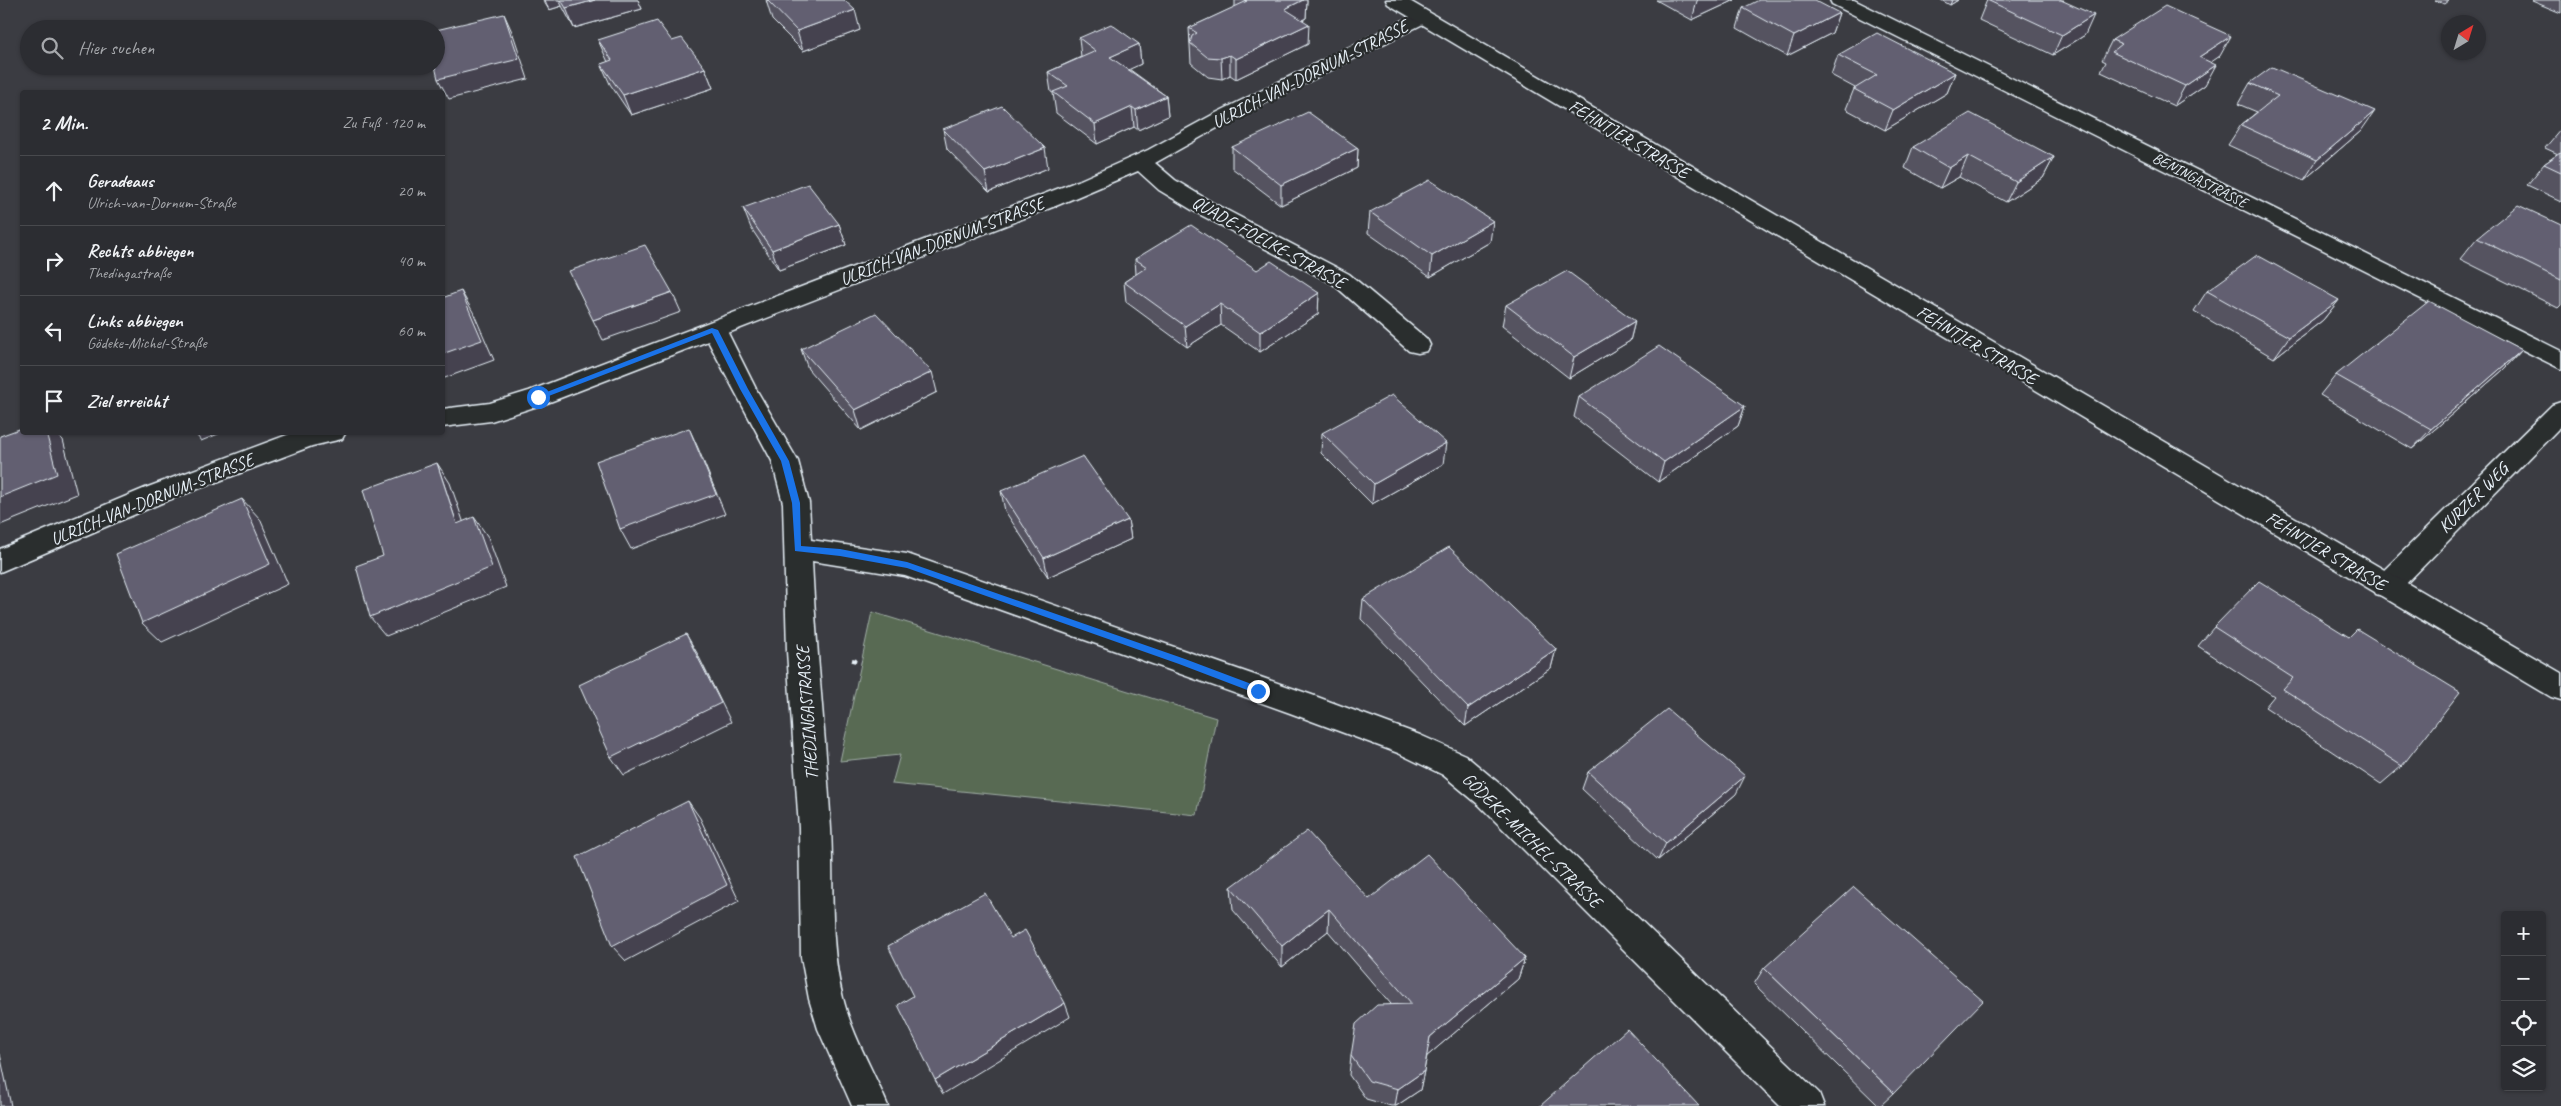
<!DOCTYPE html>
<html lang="de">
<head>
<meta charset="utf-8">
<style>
	body { margin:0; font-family:Caveat,sans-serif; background:#38393e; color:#f1f3f6 }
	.controls { position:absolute; right:15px; bottom:15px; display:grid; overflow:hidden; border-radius:5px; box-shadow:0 1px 4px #0004 }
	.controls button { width:45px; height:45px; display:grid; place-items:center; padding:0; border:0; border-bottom:1px solid #48494d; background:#2c2d32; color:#f1f3f6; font:25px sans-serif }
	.compass { position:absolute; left:2441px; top:15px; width:45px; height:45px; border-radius:50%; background:#2c2d32; box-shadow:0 1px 4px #0004; rotate:38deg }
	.stop { position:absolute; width:15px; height:15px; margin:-11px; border:4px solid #1a73e8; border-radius:50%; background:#fff }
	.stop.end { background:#1a73e8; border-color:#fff; box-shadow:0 1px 5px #0008 }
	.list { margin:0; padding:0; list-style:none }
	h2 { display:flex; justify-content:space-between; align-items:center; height:65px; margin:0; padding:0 20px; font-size:21px }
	h2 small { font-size:16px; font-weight:400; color:#a6a8ac }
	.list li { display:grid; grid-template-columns:32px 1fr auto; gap:15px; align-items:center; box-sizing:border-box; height:70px; padding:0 20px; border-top:1px solid #48494d }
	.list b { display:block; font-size:19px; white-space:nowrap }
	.list p { margin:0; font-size:16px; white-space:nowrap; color:#a6a8ac }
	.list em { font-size:16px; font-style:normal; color:#a6a8ac }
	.icon { flex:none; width:28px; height:28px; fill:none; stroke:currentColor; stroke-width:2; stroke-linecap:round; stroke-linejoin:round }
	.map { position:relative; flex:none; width:2561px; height:1106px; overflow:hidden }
	.search { position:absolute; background:#2c2d32; box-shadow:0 1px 4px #0004; left:20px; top:20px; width:425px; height:55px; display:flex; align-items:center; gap:12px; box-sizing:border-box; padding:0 18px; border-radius:28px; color:#a6a8ac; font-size:19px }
	.panel { position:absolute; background:#2c2d32; box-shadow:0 1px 4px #0004; left:20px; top:90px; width:425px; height:345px; border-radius:5px }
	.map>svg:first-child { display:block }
	.green { fill:#596a53; stroke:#a0aea6 }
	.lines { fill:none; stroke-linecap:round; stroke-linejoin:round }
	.street-casing { stroke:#e8f1f8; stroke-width:3 }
	.secondary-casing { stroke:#e8f1f8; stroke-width:3 }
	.path { stroke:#e8f1f8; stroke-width:4; stroke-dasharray:4.5 4.5; stroke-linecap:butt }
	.street { fill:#2a2d2e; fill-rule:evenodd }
	.secondary { fill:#2a2d2e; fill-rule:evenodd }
	.wall { fill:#545261; stroke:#e8f1f8 }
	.shaded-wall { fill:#45424f; stroke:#e8f1f8 }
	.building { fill:#625f71; stroke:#e8f1f8 }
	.route { fill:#1a73e8 }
	.labels { text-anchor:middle; stroke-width:4.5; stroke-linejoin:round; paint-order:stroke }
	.far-street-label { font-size:15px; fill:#e8f1f8; stroke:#2a2d2e }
	.street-label { font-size:18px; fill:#e8f1f8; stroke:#2a2d2e }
</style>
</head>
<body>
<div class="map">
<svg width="2561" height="1106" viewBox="0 0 2561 1106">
	<rect width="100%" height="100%" fill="#3b3c42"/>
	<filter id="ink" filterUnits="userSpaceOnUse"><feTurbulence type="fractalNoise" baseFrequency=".02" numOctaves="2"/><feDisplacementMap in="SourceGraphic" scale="10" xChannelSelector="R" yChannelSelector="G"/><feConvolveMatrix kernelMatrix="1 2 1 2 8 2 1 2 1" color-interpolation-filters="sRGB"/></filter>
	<g filter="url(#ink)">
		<path class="green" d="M872,612L1216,718L1197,815L892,784L900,755L840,761Z"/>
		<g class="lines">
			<g class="street-casing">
				<g id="street">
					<path d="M1830,0H1854L2561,351V369L1832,4Z"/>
					<path d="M1422,11L1429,13L1432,17L1429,21L1228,122L1155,163L1175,180L1213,203L1349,274L1427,339L1430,345L1427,351L1418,353L1409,351L1333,284L1197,213L1159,190L1138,171L1058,205L728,333L756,389L798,461L809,503L811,540L907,554L1312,695L1420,735L1465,755L1501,785L1819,1093L1824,1106H1780L1479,805L1443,775L1398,753L1290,713L905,576L812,561C816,650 826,739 831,829C834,885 829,943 843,998C852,1035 873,1070 888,1106H852L818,1029L809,999L801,957L799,828L787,651L783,503L772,461L708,341L547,403L491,421L442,427V409L490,403L529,391L1078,181L1148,150L1214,114Z"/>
					<path d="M2561,402V426L2396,594L2386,597L2376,594L2372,586L2376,578L2552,405Z"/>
					<path d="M295,432H346L342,439L312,446L166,501L0,572V549L148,487Z"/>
				</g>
			</g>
			<g class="secondary-casing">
				<path id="secondary" d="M1386,0H1408L2561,673V700L2551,697L1388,4Z"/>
			</g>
			<path class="path" d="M852,660L861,662"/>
			<use href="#street" class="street"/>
			<use href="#secondary" class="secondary"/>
		</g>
		<g class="wall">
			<path d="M543,0H638L642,9L574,28L562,6L549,10Z"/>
			<path d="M766,0L860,30L803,51L772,20Z"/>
			<path d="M1235,0H1307L1306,18L1303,20L1308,44L1236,79L1230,75L1222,79L1208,77L1191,63L1189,28L1235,7Z"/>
			<path d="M1656,0H1735L1692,20Z"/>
			<path d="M1941,0H1958L1950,5Z"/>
			<path d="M1987,0H2064L2063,1L2085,35L2053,55L1979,20Z"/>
			<path d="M2435,0H2449L2444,4Z"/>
			<path d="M2533,0H2561V13L2532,1Z"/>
			<path d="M1743,8L1839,13L1832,33L1787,56L1737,28Z"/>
			<path d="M1079,38L1139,44L1141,64L1129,69L1166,96L1168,116L1138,130L1134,127L1097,144L1056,113L1053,93L1051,92L1048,72L1081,57Z"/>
			<path d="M598,40L672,41L705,68L713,88L631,115L610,84L601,64L608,62Z"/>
			<path d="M2112,40L2220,56L2210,62L2205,85L2174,106L2101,72L2106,62L2102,60Z"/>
			<path d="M1838,55L1955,73L1947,93L1885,130L1846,109L1854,89L1855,88L1831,75Z"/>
			<path d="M2250,83L2361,131L2304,180L2228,145L2241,125L2257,112L2238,104Z"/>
			<path d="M943,129L1048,168L989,192L947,149Z"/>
			<path d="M2561,129V201L2527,185L2544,164L2558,154L2545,148Z"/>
			<path d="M1232,147L1358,148L1357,168L1281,205L1232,168Z"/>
			<path d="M1913,147L2054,157L2043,178L2006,202L1959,177L1940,188L1905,168Z"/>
			<path d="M743,208L839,224L846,245L779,270L751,228Z"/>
			<path d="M1370,212L1490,242L1430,277L1368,233Z"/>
			<path d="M2561,225V305L2558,308L2460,259L2477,238Z"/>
			<path d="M1135,259L1257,270L1319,293L1318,314L1260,352L1221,325L1187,347L1126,302L1124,282L1136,274Z"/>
			<path d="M2207,291L2339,300L2323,320L2274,358L2194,311Z"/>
			<path d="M1506,305L1635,321L1630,341L1569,378L1502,326Z"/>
			<path d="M801,349L937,392L861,430L808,369Z"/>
			<path d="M2522,350L2503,370L2412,449L2320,395L2336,375Z"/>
			<path d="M1579,397L1745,406L1738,426L1658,482L1574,417Z"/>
			<path d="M1322,433L1443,464L1372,504L1321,453Z"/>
			<path d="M1001,491L1128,520L1131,539L1048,577L1005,511Z"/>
			<path d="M1363,599L1556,649L1551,668L1465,726L1361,619Z"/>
			<path d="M2214,627L2349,637L2402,766L2381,784L2265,707L2274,696L2198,646Z"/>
			<path d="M1588,772L1736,794L1658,860L1582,789Z"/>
			<path d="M1231,887L1369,899L1525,958L1518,979L1427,1056L1420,1090L1396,1106H1391L1366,1099L1349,1075L1351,1056L1391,1004L1328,931L1282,967L1233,910Z"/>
			<path d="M1764,968L1894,1093L1880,1106H1879L1754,984Z"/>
		</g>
		<g class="shaded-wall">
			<path d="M545,0H559L562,6L549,10Z"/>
			<path d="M595,0H638L642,9L574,28L566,8Z"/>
			<path d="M1303,0H1307L1306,18L1284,29L1285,9Z"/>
			<path d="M1698,0H1735L1692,20L1697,1Z"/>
			<path d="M1952,0H1958L1950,5Z"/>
			<path d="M855,10L860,30L803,51L797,31Z"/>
			<path d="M1839,13L1832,33L1787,56L1794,36Z"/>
			<path d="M504,14L513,34L528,79L449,99L438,79Z"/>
			<path d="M2094,15L2085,35L2053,55L2062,35Z"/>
			<path d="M1309,24L1308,44L1236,79V59Z"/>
			<path d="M2231,36L2220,56L2188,78L2199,57Z"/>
			<path d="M1139,44L1141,64L1113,77L1110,57Z"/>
			<path d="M1230,55V75L1222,79L1221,58Z"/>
			<path d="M2216,65L2205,85L2174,106L2185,86Z"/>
			<path d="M705,68L713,88L631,115L623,95Z"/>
			<path d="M1955,73L1947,93L1885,130L1893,110Z"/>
			<path d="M1166,96L1168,116L1138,130L1136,110Z"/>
			<path d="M1132,107L1134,127L1097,144L1095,124Z"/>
			<path d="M2375,111L2361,131L2304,180L2317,160Z"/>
			<path d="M1045,148L1048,168L989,192L985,172Z"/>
			<path d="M1358,148L1357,168L1281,205V185Z"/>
			<path d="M1968,156L1959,177L1940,188L1949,168Z"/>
			<path d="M2054,157L2043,178L2006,202L2016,182Z"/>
			<path d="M1493,221L1490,242L1430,277L1432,256Z"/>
			<path d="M839,224L846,245L779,270L772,250Z"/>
			<path d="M461,291L473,312L494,360L442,379V354Z"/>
			<path d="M672,292L681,312L603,340L593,320Z"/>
			<path d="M1319,293L1318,314L1260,352V332Z"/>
			<path d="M2339,300L2323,320L2274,358L2289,337Z"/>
			<path d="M1220,304L1221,325L1187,347L1185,326Z"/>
			<path d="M1635,321L1630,341L1569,378L1574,357Z"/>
			<path d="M2522,350L2503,370L2412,449L2431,429Z"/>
			<path d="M932,372L937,392L861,430L855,410Z"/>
			<path d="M1745,406L1738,426L1658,482L1664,462Z"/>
			<path d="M689,428L698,448L725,514L631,549L620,529Z"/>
			<path d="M46,432H55L63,440L77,494L0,525V497Z"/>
			<path d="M194,432H223L201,441Z"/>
			<path d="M1446,443L1443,464L1372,504L1374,484Z"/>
			<path d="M437,463L450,483L471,544L457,524Z"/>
			<path d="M242,499L260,519L288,584L162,642L142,623Z"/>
			<path d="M474,517L488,537L506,587L386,636L370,617Z"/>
			<path d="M1128,520L1131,539L1048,577L1044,558Z"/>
			<path d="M686,634L697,653L731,722L624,775L611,757Z"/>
			<path d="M1556,649L1551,668L1465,726L1468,708Z"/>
			<path d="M1745,776L1736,794L1658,860L1666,843Z"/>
			<path d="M688,801L700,818L739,901L626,961L612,946Z"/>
			<path d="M1329,909L1328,931L1282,967V946Z"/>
			<path d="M1525,958L1518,979L1426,1057L1430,1037Z"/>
			<path d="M1065,1003L1070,1017L943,1094L935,1080Z"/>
			<path d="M0,1054L11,1106H0Z"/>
			<path d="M1424,1071L1420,1090L1396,1106H1395L1398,1089Z"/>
		</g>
		<g class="building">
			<path d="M561,0H595L566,8Z"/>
			<path d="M767,0H844L855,10L797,31Z"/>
			<path d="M1244,0H1303L1285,9L1309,24L1236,59L1230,55L1221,58L1207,57L1190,43L1192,36L1197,33L1189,28L1247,1Z"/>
			<path d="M1759,0H1814L1839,13L1794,36L1743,8Z"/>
			<path d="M1987,0H2061L2094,15L2062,35Z"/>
			<path d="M2165,6L2231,36L2199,57L2216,65L2185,86L2112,52L2122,44L2112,40Z"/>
			<path d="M504,14L519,59L438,79L435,66H436V30Z"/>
			<path d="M657,21L672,41L682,38L705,68L623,95L601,64L612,60L598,40Z"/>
			<path d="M1111,24L1139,44L1110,57L1166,96L1136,110L1132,107L1095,124L1053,92L1068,86L1048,72L1096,51L1079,38Z"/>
			<path d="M1877,33L1955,73L1893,110L1854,89L1877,75L1838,55Z"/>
			<path d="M2272,67L2375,111L2317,160L2241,125L2278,96L2250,83Z"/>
			<path d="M1002,106L1045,148L985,172L943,129Z"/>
			<path d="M1308,112L1358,148L1281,185L1232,147Z"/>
			<path d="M1970,113L2054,157L2016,182L1968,156L1949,168L1913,147Z"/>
			<path d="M2561,152V172L2544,164Z"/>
			<path d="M1430,180L1493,221L1432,256L1370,212Z"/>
			<path d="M808,184L839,224L772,250L743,208Z"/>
			<path d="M2518,205L2561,225V280L2477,238Z"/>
			<path d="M1191,225L1257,270L1271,261L1319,293L1260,332L1220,304L1185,326L1124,282L1147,267L1135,259Z"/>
			<path d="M645,245L672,292L593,320L569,271Z"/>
			<path d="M2257,255L2339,300L2289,337L2207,291Z"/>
			<path d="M1567,271L1635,321L1574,357L1506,305Z"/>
			<path d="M461,291L482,340L442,354V298Z"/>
			<path d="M2429,301L2522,350L2431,429L2336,375Z"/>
			<path d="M876,313L932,372L855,410L801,349Z"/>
			<path d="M1659,346L1745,406L1664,462L1579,397Z"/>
			<path d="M1392,395L1446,443L1374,484L1322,433Z"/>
			<path d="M22,428V432H46L57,474L0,497V436Z"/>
			<path d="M689,428L716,494L620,529L596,461Z"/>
			<path d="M1083,456L1128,520L1044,558L1001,491Z"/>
			<path d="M437,463L457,524L474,517L492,567L370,617L356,566L383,556L363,490Z"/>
			<path d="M242,499L270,564L142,623L116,554Z"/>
			<path d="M1449,547L1556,649L1468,708L1363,599Z"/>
			<path d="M2259,581L2349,637L2357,629L2460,692L2402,766L2283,689L2293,678L2214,627Z"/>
			<path d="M686,634L721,703L611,757L579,685Z"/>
			<path d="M1667,709L1745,776L1666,843L1588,772Z"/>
			<path d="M688,801L727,885L612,946L577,857Z"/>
			<path d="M1307,831L1369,899L1427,854L1525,958L1430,1037L1424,1071L1398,1089L1369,1081L1351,1056L1356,1024L1377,1005L1412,1004L1329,909L1282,946L1231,887Z"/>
			<path d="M1854,887L1983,1001L1894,1093L1764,968Z"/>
			<path d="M985,893L1011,938L1025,930L1065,1003L935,1080L898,1005L913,996L888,946Z"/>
			<path d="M1627,1029L1699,1106H1540Z"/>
		</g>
	</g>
	<path class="route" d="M712,328L718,330L748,389L789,461L800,503L801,546L840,549L907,562L1185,659L1262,688V693H1255L1179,664L907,568L840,556L795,551L792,503L781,461L740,389L712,333L541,399L534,397Z"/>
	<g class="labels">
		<g class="far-street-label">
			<text transform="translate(2200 180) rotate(27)" y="5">BENINGASTRASSE</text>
		</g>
		<g class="street-label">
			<text transform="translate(1310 74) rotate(-27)" y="6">ULRICH-VAN-DORNUM-STRASSE</text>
			<text transform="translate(1629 139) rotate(31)" y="6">FEHNTJER STRASSE</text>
			<text transform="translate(942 241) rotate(-21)" y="6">ULRICH-VAN-DORNUM-STRASSE</text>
			<text transform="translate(1269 242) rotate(29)" y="6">QUADE-FOELKE-STRASSE</text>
			<text transform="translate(1977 345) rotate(31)" y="6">FEHNTJER STRASSE</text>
			<text transform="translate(2473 498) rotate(-45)" y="6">KURZER WEG</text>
			<text transform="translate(152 499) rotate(-22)" y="6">ULRICH-VAN-DORNUM-STRASSE</text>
			<text transform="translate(2326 551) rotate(31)" y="6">FEHNTJER STRASSE</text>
			<text transform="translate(807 713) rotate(-94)" y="6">THEDINGASTRASSE</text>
			<text transform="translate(1532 840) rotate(44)" y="6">GÖDEKE-MICHEL-STRASSE</text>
		</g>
	</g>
</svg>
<div class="controls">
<button>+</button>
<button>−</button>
<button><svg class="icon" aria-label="locate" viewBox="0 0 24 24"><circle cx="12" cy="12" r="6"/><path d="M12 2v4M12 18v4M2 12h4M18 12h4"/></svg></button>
<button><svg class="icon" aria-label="layers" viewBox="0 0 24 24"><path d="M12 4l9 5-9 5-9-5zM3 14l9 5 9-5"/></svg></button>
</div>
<svg class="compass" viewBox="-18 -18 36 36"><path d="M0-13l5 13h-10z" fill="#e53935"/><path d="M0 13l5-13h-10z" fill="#a6a8ac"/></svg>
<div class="stop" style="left:538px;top:397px"></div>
<div class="stop end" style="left:1258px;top:691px"></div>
<div class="search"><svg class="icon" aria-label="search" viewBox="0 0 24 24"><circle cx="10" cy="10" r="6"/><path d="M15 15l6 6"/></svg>Hier suchen</div>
<section class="panel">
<h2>2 Min.<small>Zu Fuß · 120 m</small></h2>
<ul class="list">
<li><svg class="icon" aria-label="ahead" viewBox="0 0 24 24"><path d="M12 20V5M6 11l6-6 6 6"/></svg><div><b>Geradeaus</b><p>Ulrich-van-Dornum-Straße</p></div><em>20 m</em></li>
<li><svg class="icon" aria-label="right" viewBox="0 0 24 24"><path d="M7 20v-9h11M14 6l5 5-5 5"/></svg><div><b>Rechts abbiegen</b><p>Thedingastraße</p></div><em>40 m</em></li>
<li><svg class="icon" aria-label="left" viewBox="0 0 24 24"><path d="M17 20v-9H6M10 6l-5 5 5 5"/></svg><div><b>Links abbiegen</b><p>Gödeke-Michel-Straße</p></div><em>60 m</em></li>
<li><svg class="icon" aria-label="arrive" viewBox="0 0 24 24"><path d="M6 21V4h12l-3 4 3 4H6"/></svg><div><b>Ziel erreicht</b></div></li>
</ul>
</section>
</div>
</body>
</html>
